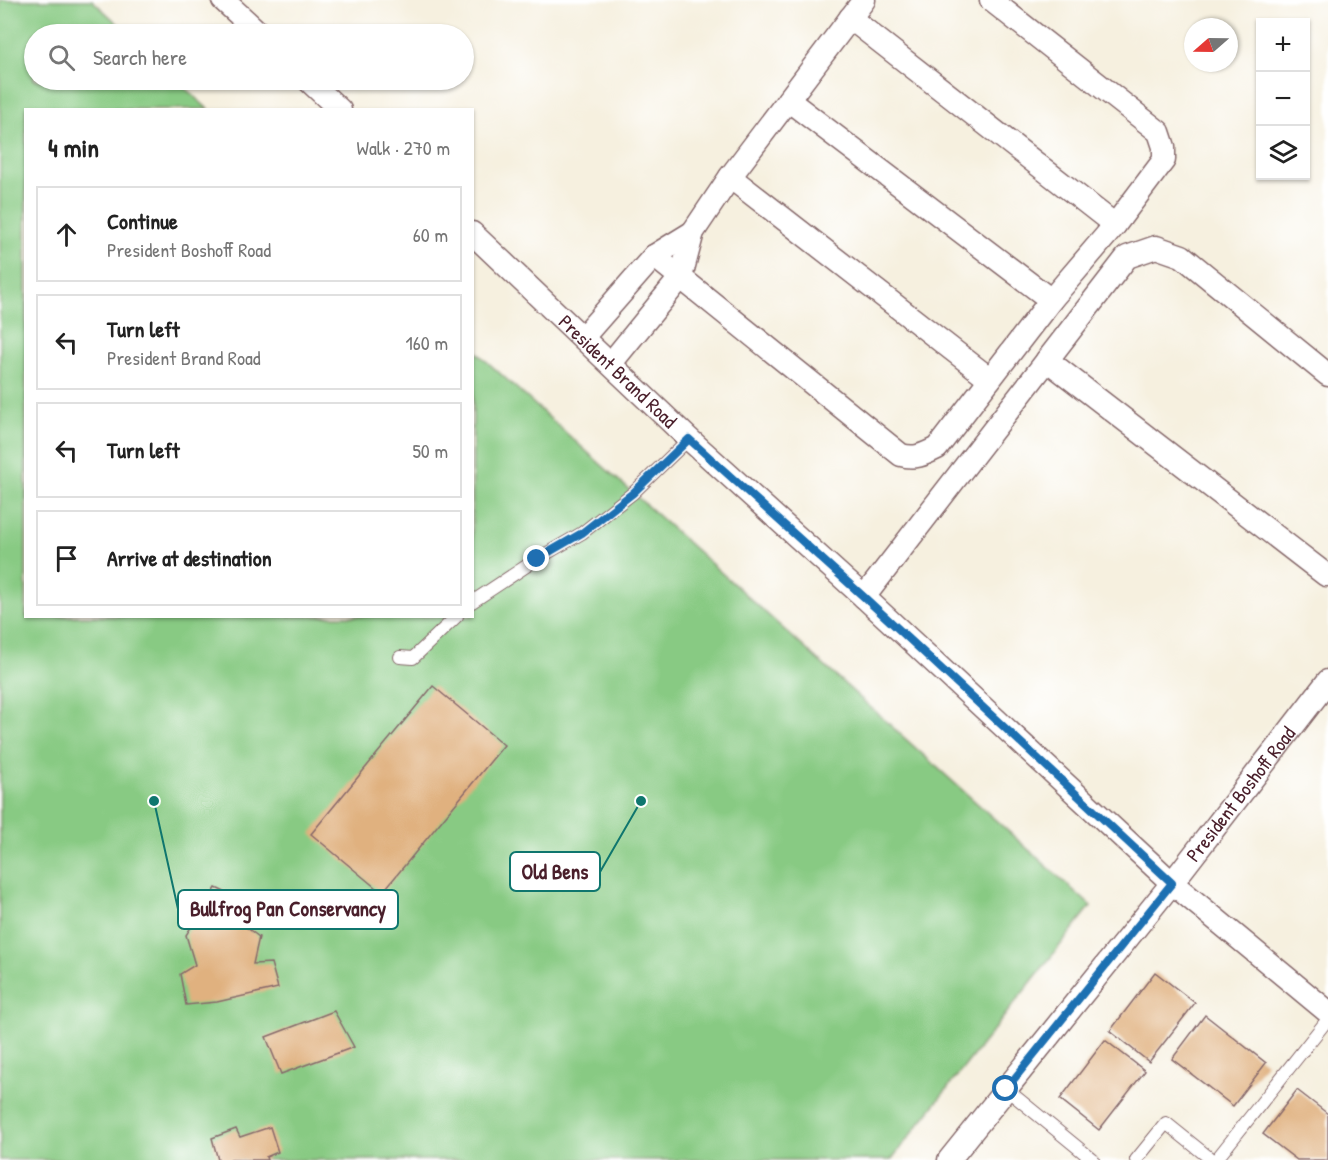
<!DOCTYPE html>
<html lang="en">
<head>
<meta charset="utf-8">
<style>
	body { margin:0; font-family:"Patrick Hand",sans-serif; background:#f2f2f2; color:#222 }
	.controls { position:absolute; right:18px; top:18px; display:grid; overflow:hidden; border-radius:0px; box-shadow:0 2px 4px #0004 }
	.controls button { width:54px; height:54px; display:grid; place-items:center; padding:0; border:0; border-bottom:2px solid #e0e0e0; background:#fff; color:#222; font:30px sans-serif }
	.compass { position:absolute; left:1184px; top:18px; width:54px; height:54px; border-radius:50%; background:#fff; box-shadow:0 2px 4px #0004; rotate:250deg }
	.stop { position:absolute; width:18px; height:18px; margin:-14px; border:4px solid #1f6fb2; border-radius:50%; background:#fff }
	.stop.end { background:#1f6fb2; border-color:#fff; box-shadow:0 2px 6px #0008 }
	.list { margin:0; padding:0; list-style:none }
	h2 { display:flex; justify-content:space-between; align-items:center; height:78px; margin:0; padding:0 24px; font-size:26px }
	h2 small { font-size:20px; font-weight:400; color:#767676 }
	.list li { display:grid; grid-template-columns:39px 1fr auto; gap:18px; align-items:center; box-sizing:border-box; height:96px; margin:0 12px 12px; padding:0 12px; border:2px solid #e0e0e0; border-radius:0px }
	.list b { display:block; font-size:22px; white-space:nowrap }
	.list p { margin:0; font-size:20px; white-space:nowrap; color:#767676 }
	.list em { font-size:20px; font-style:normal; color:#767676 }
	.icon { flex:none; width:33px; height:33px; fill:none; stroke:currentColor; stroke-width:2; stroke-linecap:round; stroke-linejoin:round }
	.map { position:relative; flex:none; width:1328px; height:1160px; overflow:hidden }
	.search { position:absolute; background:#fff; box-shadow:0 2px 4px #0004; left:24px; top:24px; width:450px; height:66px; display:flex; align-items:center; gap:15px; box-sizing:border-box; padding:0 21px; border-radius:33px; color:#767676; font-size:22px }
	.panel { position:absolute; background:#fff; box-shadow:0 2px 4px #0004; left:24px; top:108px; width:450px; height:510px; border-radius:0px }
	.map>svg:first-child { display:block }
	.green { fill:#88ca83; stroke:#697457; stroke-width:1.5 }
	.building { fill:#e0b17f }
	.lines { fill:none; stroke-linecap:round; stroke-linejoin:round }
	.service-casing { stroke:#86686a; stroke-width:14 }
	.minor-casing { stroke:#86686a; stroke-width:25 }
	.service { stroke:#fff; stroke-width:12 }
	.minor { stroke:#fff; stroke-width:22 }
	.route { stroke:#1f6fb2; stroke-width:8 }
	.labels { text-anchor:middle; stroke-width:4.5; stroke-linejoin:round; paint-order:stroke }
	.street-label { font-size:20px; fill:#4a1f2b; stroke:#fff }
	.leader { fill:none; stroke:#0f766e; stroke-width:2 }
	.callout-dot { fill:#0f766e; stroke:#fff; stroke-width:2 }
	.callout { fill:#fff; stroke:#0f766e; stroke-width:2 }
	.callout-label { font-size:21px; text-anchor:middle; font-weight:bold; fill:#4a1f2b }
</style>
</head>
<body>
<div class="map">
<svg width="1328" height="1160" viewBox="0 0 1328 1160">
	<rect width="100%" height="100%" fill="#fff"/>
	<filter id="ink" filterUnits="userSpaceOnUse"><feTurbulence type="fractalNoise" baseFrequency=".0167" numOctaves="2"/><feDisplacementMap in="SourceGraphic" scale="12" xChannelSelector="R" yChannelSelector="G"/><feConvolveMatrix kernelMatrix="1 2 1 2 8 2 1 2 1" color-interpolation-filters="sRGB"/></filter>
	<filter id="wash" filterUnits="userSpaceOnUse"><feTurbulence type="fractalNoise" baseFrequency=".008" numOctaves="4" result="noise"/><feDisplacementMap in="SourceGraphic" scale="24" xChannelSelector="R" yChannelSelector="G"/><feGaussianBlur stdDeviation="1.35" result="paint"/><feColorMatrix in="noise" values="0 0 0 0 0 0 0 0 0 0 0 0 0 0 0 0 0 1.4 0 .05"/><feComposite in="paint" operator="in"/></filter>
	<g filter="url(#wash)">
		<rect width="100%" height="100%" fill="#f6f0df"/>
		<path class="green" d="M0,0H92L129,34H34V80H176L208,109L26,110V616H472L473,349L1091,906L891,1160H0Z"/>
		<g id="blocks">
			<g class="building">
				<path d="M433,686L504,745L382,893L311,834Z"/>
				<path d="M216,888L250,904L242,924L259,937L253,964L271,963L278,988L217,1002L186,1005L180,974L195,965L186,935Z"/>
				<path d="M1155,972L1195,1003L1149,1062L1110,1031Z"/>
				<path d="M334,1011L354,1047L281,1074L266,1037Z"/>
				<path d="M1205,1015L1266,1063L1233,1106L1172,1059Z"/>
				<path d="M1105,1040L1145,1071L1099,1130L1060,1099Z"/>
				<path d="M1297,1090L1328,1114V1160H1297L1263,1134Z"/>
				<path d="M270,1127L278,1152L266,1157L267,1160H218L212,1138L236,1129L240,1137Z"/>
			</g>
		</g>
	</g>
	<g filter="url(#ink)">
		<use href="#blocks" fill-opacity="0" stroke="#86686a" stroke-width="1.5"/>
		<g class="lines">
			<g class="service-casing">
				<g id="service">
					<path d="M472,602L537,559L582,533L633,493L689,439"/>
					<path d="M400,657L413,658L457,616"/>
					<path d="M1006,1089L1093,1160"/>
					<path d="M1136,1160L1166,1123L1212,1160"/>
					<path d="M1216,1160L1328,1019"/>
				</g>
			</g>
			<g class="minor-casing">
				<g id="minor">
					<path d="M223,0L260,34"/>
					<path d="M850,18L1115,225"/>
					<path d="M308,80L340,110"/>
					<path d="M788,100L1051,300"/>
					<path d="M730,177L990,379"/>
					<path id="s1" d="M472,233L689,439L864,597L1172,883L1328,1012"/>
					<path d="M654,256L901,455C915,459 923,455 937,448L1051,300L1115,225L1164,160V147L1159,132L991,0"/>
					<path d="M584,336L654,256L693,232"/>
					<path d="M1047,360L1326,575"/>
					<path d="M611,363L681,277L693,232L730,177L864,0"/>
					<path d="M864,597L1127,257L1156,247L1182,256L1328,375"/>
					<path id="s2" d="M949,1160L1172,883L1328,681"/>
				</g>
			</g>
			<use href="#service" class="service"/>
			<use href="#minor" class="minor"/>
		</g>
	</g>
	<g class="lines" filter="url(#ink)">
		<path class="route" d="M537,559L582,533L633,493L689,439L864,597L1172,883L1006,1089"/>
	</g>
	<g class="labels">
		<g class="street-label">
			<text dy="7" stroke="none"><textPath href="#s1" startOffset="201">President Brand Road</textPath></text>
			<text dy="7" stroke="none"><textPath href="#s2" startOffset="468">President Boshoff Road</textPath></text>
		</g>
	</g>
	<path class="leader" d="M641 801L600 872M154 801L178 909"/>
	<g class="callout-dot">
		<circle cx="641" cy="801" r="6"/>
		<circle cx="154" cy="801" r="6"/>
	</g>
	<g class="callout">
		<rect x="510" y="852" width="90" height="39" rx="6"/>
		<rect x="178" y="890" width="220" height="39" rx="6"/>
	</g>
	<g class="callout-label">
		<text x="555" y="879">Old Bens</text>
		<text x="288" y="916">Bullfrog Pan Conservancy</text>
	</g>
</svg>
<div class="controls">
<button>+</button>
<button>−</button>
<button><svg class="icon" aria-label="layers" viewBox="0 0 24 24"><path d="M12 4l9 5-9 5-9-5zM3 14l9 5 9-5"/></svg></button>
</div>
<svg class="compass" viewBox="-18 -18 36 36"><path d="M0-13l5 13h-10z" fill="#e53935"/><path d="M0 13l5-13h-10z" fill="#767676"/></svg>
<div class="stop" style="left:1006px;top:1089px"></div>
<div class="stop end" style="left:537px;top:559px"></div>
<div class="search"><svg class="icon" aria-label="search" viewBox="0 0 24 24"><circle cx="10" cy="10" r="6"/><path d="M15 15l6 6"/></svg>Search here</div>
<section class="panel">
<h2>4 min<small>Walk · 270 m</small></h2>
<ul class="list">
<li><svg class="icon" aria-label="ahead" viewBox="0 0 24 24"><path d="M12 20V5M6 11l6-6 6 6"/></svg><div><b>Continue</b><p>President Boshoff Road</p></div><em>60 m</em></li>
<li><svg class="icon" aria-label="left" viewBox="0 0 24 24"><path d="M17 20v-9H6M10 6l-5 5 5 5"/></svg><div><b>Turn left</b><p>President Brand Road</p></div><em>160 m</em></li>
<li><svg class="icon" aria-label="left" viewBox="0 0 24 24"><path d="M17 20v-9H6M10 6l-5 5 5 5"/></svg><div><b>Turn left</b></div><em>50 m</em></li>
<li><svg class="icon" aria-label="arrive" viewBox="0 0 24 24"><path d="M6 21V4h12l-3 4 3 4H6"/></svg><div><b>Arrive at destination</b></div></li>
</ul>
</section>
</div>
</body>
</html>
